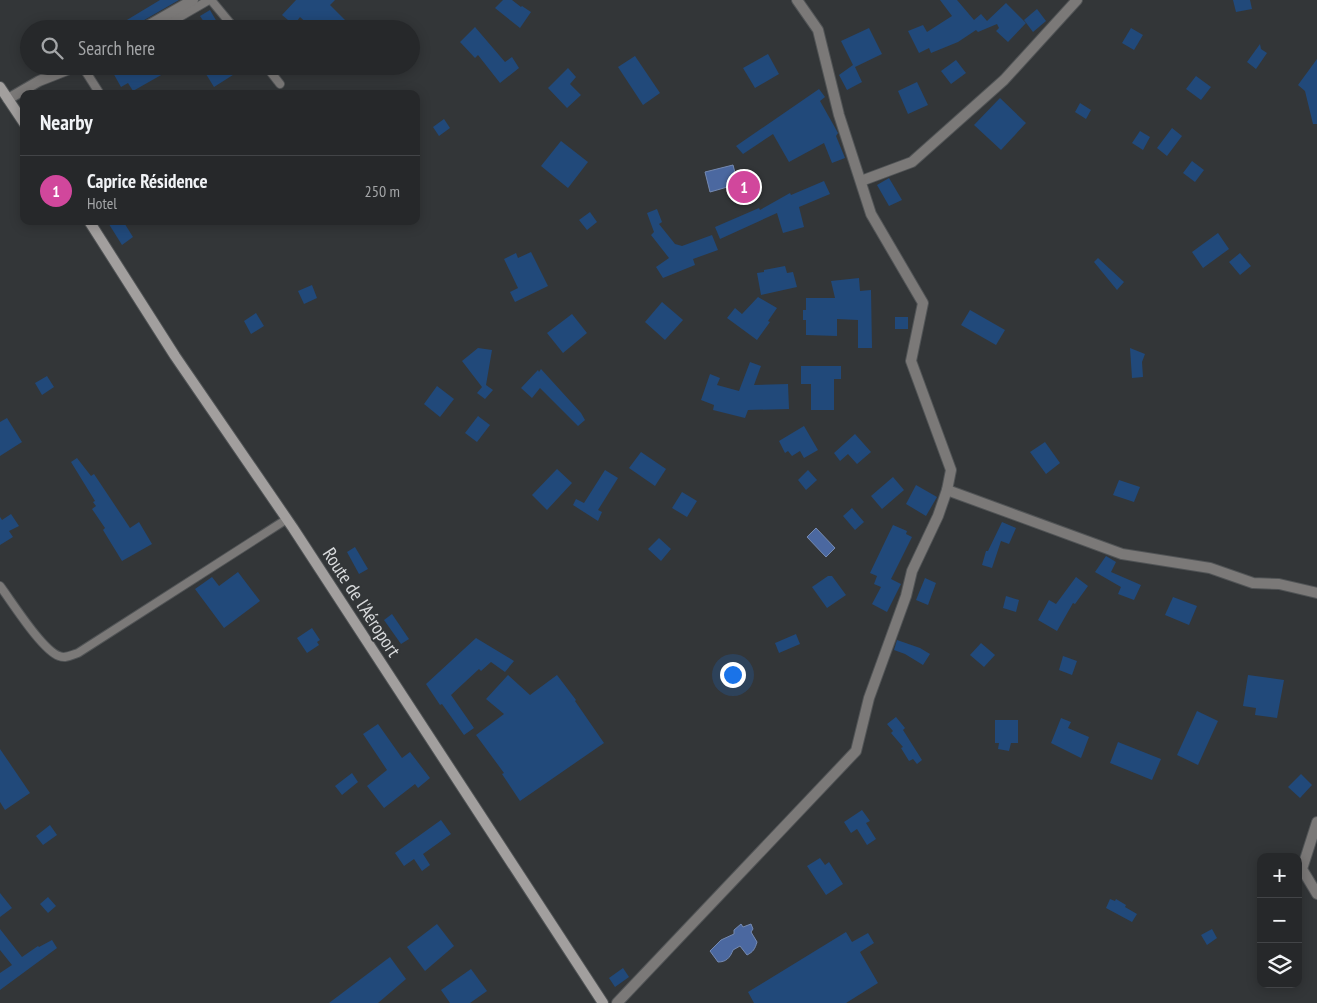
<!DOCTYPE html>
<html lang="en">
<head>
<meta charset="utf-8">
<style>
	body { margin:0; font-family:"PT Sans Narrow",sans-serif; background:#323436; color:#f1f3f6 }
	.controls { position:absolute; right:15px; bottom:15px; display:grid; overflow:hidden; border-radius:10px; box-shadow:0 2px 12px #0003 }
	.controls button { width:45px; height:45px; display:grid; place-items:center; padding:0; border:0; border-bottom:1px solid #424447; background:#26282a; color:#f1f3f6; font:25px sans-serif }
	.you { position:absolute; left:732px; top:674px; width:18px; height:18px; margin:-12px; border:4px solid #fff; border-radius:50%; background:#1a73e8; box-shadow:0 0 0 8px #1a73e833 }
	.badge { display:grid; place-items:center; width:32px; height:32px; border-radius:50%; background:#31d882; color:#fff; font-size:16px; font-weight:700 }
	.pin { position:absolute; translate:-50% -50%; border:2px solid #fff; box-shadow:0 1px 5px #0006 }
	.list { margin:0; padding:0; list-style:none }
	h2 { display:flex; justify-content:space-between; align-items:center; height:65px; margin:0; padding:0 20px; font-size:21px }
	h2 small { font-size:16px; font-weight:400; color:#a4a6a8 }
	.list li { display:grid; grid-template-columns:32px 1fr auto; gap:15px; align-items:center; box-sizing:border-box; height:70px; padding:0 20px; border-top:1px solid #424447 }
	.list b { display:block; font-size:19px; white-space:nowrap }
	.list p { margin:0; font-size:16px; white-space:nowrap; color:#a4a6a8 }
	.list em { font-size:16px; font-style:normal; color:#a4a6a8 }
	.icon { flex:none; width:28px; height:28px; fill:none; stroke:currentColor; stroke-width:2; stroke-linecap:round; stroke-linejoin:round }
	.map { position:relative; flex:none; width:1317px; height:1003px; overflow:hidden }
	.search { position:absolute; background:#26282a; box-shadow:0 2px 12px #0003; left:20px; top:20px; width:400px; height:55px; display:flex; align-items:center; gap:12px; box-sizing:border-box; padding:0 18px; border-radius:28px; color:#a4a6a8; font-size:19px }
	.panel { position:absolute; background:#26282a; box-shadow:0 2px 12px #0003; left:20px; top:90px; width:400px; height:135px; border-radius:10px }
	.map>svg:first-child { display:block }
	.water { fill:#4b68a0; stroke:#758ab2 }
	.building { fill:#21497a }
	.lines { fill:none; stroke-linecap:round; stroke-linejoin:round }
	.lane-casing { stroke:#515456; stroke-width:10 }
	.street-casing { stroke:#515456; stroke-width:12 }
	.secondary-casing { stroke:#515456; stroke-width:12 }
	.lane { stroke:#7b7978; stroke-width:8 }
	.street { stroke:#7b7978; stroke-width:10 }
	.secondary { stroke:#a29f9e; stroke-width:10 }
	.labels { text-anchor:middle; stroke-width:4; stroke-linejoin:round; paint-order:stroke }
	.street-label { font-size:19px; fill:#d8dadc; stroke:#333638 }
</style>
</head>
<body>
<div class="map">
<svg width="1317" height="1003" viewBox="0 0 1317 1003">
	<rect width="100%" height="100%" fill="#333638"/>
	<g class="water">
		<path d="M733,165L738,184L710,192L705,172Z"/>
		<path d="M816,528L835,548L826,557L807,537Z"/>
		<path d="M741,924L743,927L751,924L753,929L751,932L757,942C755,949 753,952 747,955L740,946L733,950C730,958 726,962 718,962L710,951L721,940L734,934V930Z"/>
	</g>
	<g class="building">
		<path d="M160,0H179L139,23L135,29H112Z"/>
		<path d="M296,0H335L330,5L354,29H322L315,22L311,27L300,17L294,25L282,15Z"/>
		<path d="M503,0H512L521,7L522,6L531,12L520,28L495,8Z"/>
		<path d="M940,0H957L974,20L981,14L987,21L1006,3L1026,23L1008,42L996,31L999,28L997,24L978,32L976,30L958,42L931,53L929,48L919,53L908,31L923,25L927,32L952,16Z"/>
		<path d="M1233,0H1250L1252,9L1236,12Z"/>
		<path d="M1037,9L1046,21L1033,32L1024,20Z"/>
		<path d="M210,10L221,29H192L204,22L200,16Z"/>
		<path d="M475,27L505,62L512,57L519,68L500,83L478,55L475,58L460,42Z"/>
		<path d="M869,28L882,54L855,67L862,82L847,90L839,75L853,65L841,41Z"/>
		<path d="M1131,28L1143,35L1134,50L1122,43Z"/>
		<path d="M1260,44L1261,49L1267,53L1256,69L1247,62Z"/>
		<path d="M768,54L779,74L755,88L743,68Z"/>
		<path d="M635,56L660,93L643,105L618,67Z"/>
		<path d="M1317,59V124H1313L1305,91L1298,85Z"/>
		<path d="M956,60L966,73L951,84L941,71Z"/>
		<path d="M113,66H177L133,91L128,83L121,87L112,71L115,70Z"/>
		<path d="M201,66H232L236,73L214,87Z"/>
		<path d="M568,68L576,77L570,84L581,95L567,108L548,88Z"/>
		<path d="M1196,76L1211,87L1201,100L1186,89Z"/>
		<path d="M917,82L928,105L908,114L898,91Z"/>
		<path d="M819,89L825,97L820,101L838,133L836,136L845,158L832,163L824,143L789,162L773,134L743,154L736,146Z"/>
		<path d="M1000,98L1026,123L1001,150L974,125Z"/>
		<path d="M1080,103L1091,110L1086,119L1075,112Z"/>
		<path d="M444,119L450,128L439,136L433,127Z"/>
		<path d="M1172,128L1182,136L1167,156L1157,148Z"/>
		<path d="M1140,131L1150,137L1143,150L1132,143Z"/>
		<path d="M561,141L588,162L568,188L541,166Z"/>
		<path d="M1192,161L1204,170L1195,182L1183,173Z"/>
		<path d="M889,178L902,200L889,206L877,185Z"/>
		<path d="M824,181L830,194L799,207L804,227L783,233L777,213L720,239L715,227L759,208L760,210L790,193L791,195Z"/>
		<path d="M657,209L662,222L659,224L675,244L682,246L712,235L718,250L693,259L695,265L663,278L656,267L669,258L651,235L654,232L647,213Z"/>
		<path d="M590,212L597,222L587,230L579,220Z"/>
		<path d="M107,221H123L133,237L122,245Z"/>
		<path d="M1218,233L1229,249L1203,268L1192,252Z"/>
		<path d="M531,252L548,286L515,302L510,292L518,288L504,259L516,253L518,258Z"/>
		<path d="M1240,253L1251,266L1240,275L1229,262Z"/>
		<path d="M1098,258L1124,282L1117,290L1094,262Z"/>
		<path d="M785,266L787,273L793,272L797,287L761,295L757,273L764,272V270Z"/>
		<path d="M859,278L860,291L871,290L872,348H858V320L837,319V336L806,335V320H803V310H806V298H835L831,281Z"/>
		<path d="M312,285L317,298L304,304L298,291Z"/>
		<path d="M758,297L777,308L768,321L770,322L757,340L727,318L735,308L742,314Z"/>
		<path d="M662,302L683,320L665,340L645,322Z"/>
		<path d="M970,310L1005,330L996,345L961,325Z"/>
		<path d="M256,313L264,326L251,334L244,321Z"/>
		<path d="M572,314L587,333L563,353L547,333Z"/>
		<rect x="895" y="317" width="13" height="12"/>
		<path d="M478,348L492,350L486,385L493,390L485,399L477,393L482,387L462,361Z"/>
		<path d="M1130,348L1145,354L1142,362L1143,377L1132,378Z"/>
		<path d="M750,362L761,366L754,385L788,384L789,409L748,410L745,418L713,410L714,405L701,400L710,374L720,378L717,385L739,391Z"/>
		<path d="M801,366H841V379H834V410H811V384H801Z"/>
		<path d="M541,369L581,413L585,420L578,426L540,388L532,398L521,388L538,370L539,372Z"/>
		<path d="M47,376L54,387L42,395L35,383Z"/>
		<path d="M437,386L454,399L440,417L424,404Z"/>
		<path d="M478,416L490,425L477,442L465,433Z"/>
		<path d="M7,418L22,442L0,456V422Z"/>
		<path d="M804,426L818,450L804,458L800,451L792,456L788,451L785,453L779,441Z"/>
		<path d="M855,434L871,452L857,464L848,454L840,461L834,453Z"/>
		<path d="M1045,442L1060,463L1046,474L1030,452Z"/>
		<path d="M641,452L666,469L655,486L629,468Z"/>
		<path d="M77,458L91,476L94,474L130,528L139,522L152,544L122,561L103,530L105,528L92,509L96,506L93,502L95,501L71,462Z"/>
		<path d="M557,469L572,483L547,510L532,495Z"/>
		<path d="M605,470L618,478L598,510L602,512L598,521L573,505L576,499L584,503Z"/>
		<path d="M808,470L817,480L806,490L798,480Z"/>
		<path d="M893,477L904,490L882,509L871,496Z"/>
		<path d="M1119,480L1140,487L1134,502L1113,495Z"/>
		<path d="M916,485L937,497L926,516L906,504Z"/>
		<path d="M682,492L697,501L687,517L672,508Z"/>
		<path d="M852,508L864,522L855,530L843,516Z"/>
		<path d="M11,514L19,526L9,531L13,537L0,545V517L2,520Z"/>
		<path d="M1002,522L1016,528L1009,544L1001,541L992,568L982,565L986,551H988Z"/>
		<path d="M893,525L907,531L906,534L912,537L891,579L901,584L887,612L872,604L881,587L874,584L877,576L870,573Z"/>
		<path d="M659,538L671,549L661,561L648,549Z"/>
		<path d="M355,547L368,569L359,574L347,552Z"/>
		<path d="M1106,556L1116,562L1111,572L1141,585L1134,600L1118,594L1121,587L1095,572Z"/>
		<path d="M238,572L260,601L224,628L195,589L212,577L219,586Z"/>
		<path d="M828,576H832L846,595L827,608L812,587Z"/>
		<path d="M1076,577L1088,586L1075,604L1073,603L1057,631L1038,620L1049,600L1056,604Z"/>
		<path d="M925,578L936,583L928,605L916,600Z"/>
		<path d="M1006,596L1019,600L1016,612L1003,608Z"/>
		<path d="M1173,597L1197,606L1189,625L1165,615Z"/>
		<path d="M392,614L409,639L401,644L384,620Z"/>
		<path d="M312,628L320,640L317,642L319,645L307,653L297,638Z"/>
		<path d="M796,634L800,644L779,653L775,643Z"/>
		<path d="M476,638L514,661L505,672L491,662L481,671L479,669L451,695L474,728L464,735L442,704L440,705L426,684Z"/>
		<path d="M897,640L920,648L930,654L923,665L905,654L894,650Z"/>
		<path d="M981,643L995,655L984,667L970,655Z"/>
		<path d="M1063,656L1077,661L1072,675L1059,670Z"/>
		<path d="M508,675L530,695L557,675L576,700L575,701L604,743L520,801L502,774L504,773L476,735L504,714L486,699Z"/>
		<path d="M1248,675L1284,680L1277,718L1255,715L1256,708L1243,706Z"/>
		<path d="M1197,711L1218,721L1198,765L1177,755Z"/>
		<path d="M896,717L905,728L903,730L922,760L917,764L913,759L909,761L901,748L903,747L891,733L893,731L887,724Z"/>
		<path d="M1061,718L1071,722L1068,728L1089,737L1081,758L1051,743Z"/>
		<path d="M995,720H1018V743H1011L1009,751L998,749L999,743H995Z"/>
		<path d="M378,724L402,758L410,752L430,778L418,788L415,784L384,808L367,786L387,770L363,734Z"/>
		<path d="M1118,742L1161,759L1152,780L1110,763Z"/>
		<path d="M0,749L30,793L5,810L0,802Z"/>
		<path d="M352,773L358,782L342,795L335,786Z"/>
		<path d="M1301,774L1312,785L1300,798L1288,787Z"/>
		<path d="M862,810L870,821L866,823L876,839L867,845L857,829L851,833L844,822Z"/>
		<path d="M441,820L451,834L423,854L430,865L422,871L414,859L404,866L395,853Z"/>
		<path d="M50,825L57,835L43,845L36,836Z"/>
		<path d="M820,858L825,865L829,862L843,884L826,895L807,866Z"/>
		<path d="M0,893L12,908L0,917Z"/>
		<path d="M48,897L56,906L48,913L40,904Z"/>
		<path d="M1110,899L1115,901L1116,899L1126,905L1125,907L1137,914L1132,922L1106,908Z"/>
		<path d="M437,924L454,946L425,971L407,947Z"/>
		<path d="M0,929L22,957L38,946L39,947L52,940L57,948L0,990V973L12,965L0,950Z"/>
		<path d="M1212,929L1217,938L1207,945L1201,935Z"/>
		<path d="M846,932L852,942L868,933L874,943L860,952L878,983L846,1003H754L748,992Z"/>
		<path d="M390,957L406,979L378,1003H329Z"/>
		<path d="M623,968L629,977L615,987L609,978Z"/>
		<path d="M471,969L487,991L470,1003H450L441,990Z"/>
	</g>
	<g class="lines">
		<g class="lane-casing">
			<g id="lane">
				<path d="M211,0L235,29"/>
				<path d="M159,29L209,0"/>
				<path d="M96,66L86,72L100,94"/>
				<path d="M266,66L280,84"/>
				<path d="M0,586C12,602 42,650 59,656C66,659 71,655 78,653L287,519"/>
			</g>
		</g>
		<g class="street-casing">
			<g id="street">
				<path d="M142,29L193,0"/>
				<path d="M8,99L39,81L77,66"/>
				<path d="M861,181L912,162L1004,80L1077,0"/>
				<path d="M947,490L1122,554L1210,568L1253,583L1279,584L1317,593"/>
				<path d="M1317,822L1302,869L1317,894"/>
				<path d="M617,1003L856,751L869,698L906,596L912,571L938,516L947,490L951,470L911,361L923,303L871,214L839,115L818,30L797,0"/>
			</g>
		</g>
		<g class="secondary-casing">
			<g id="secondary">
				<path d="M0,87L24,123"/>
				<path d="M89,221L175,356L293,528L603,1003"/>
			</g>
		</g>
		<use href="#lane" class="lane"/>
		<use href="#street" class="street"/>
		<use href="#secondary" class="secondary"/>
	</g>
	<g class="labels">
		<g class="street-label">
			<text transform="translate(362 602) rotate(57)" y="7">Route de l'Aéroport</text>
		</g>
	</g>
</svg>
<div class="controls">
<button>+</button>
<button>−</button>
<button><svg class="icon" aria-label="layers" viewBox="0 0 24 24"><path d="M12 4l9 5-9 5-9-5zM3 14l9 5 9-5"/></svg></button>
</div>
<div class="you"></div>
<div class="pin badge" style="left:744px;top:187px;background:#d1479c">1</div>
<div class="search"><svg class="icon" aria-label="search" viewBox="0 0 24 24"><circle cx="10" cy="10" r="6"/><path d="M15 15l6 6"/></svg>Search here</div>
<section class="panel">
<h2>Nearby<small></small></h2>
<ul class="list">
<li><span class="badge" style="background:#d1479c">1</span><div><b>Caprice Résidence</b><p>Hotel</p></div><em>250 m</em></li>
</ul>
</section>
</div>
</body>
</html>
